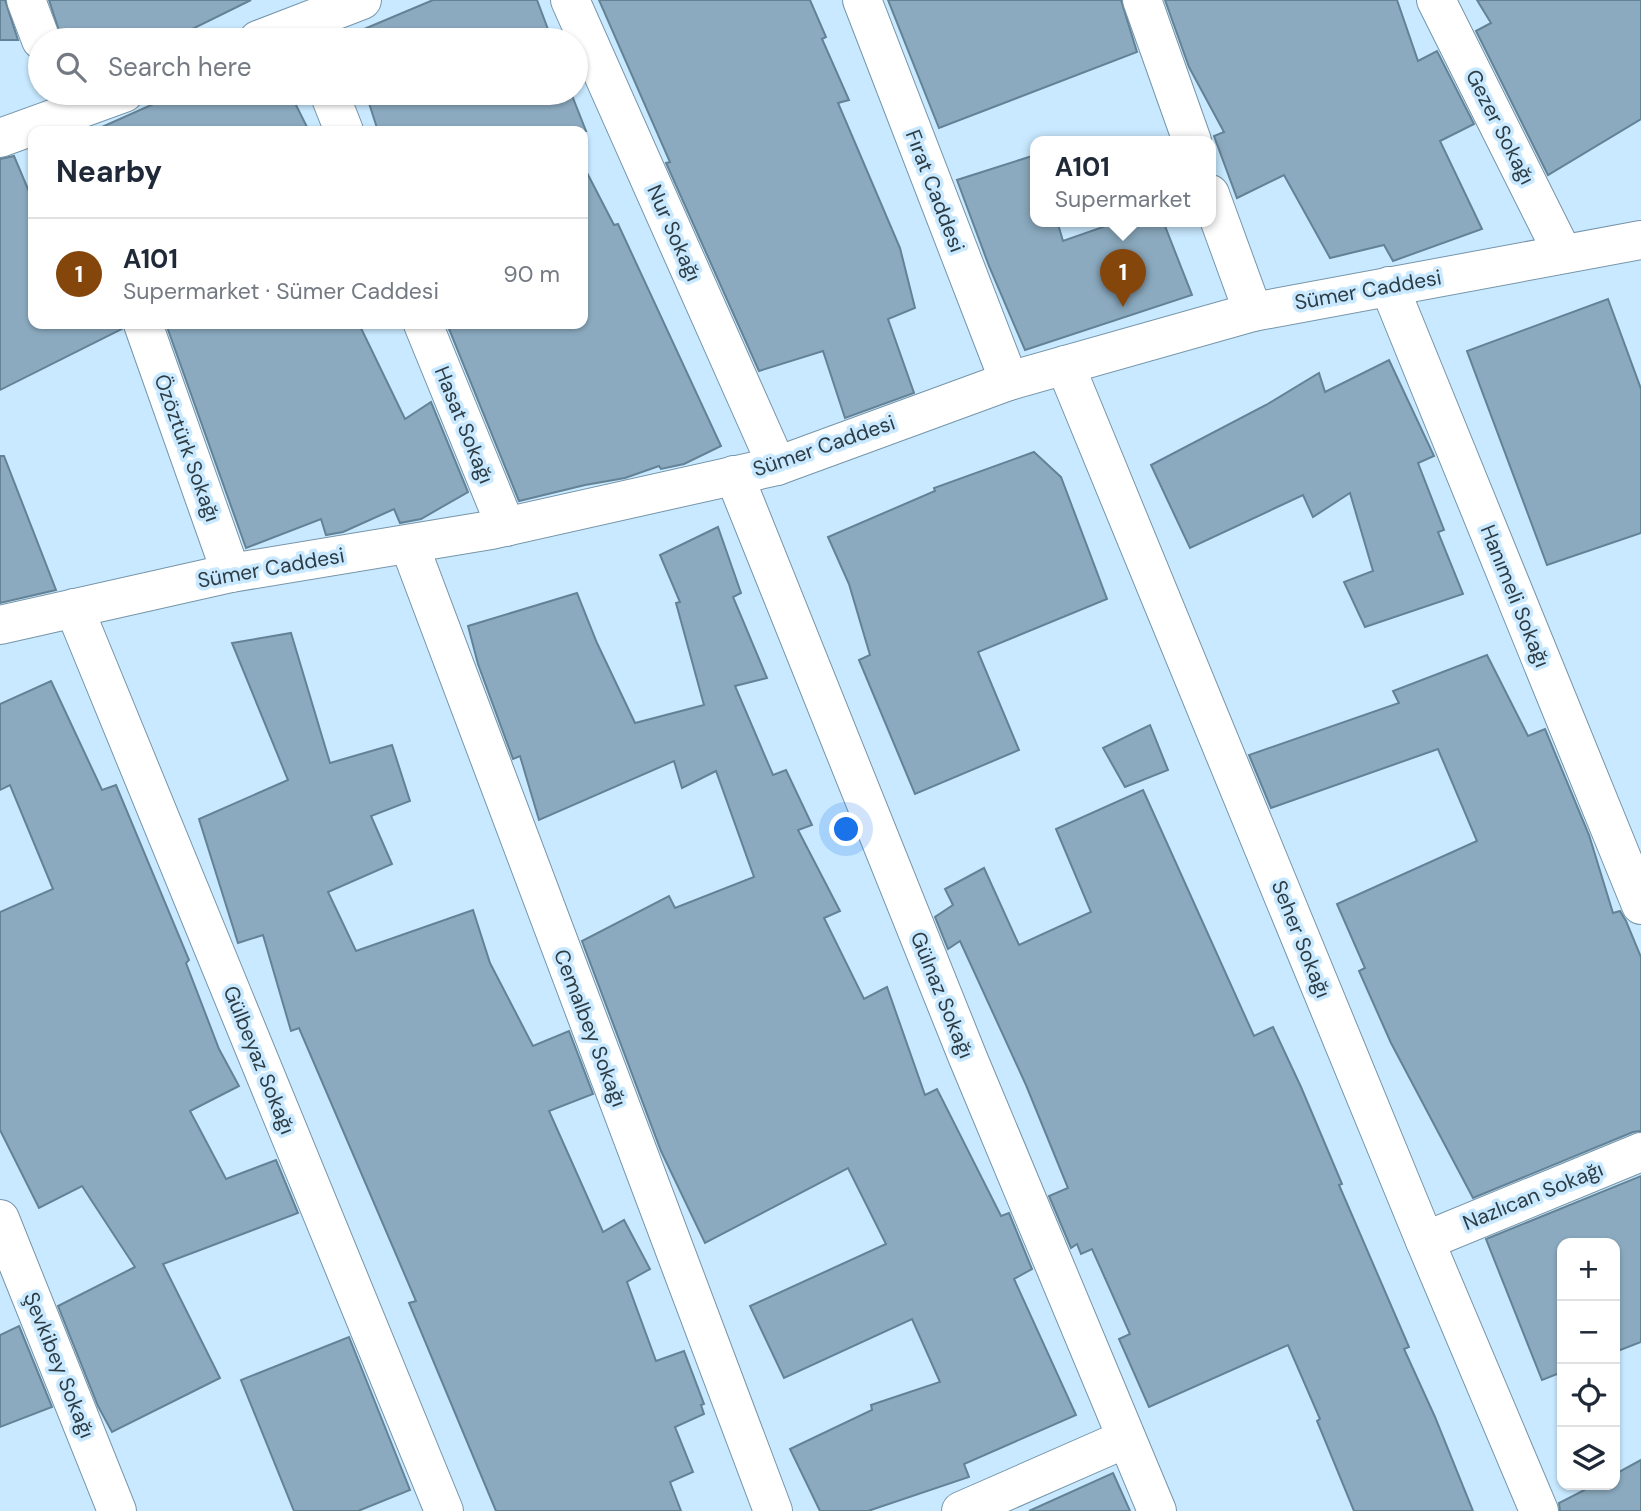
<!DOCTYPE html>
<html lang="en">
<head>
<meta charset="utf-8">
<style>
	body { margin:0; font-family:"DM Sans",sans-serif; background:#f2f2f3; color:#1f2937 }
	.controls { position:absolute; right:21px; bottom:21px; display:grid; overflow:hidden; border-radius:14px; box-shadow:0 2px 5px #0004 }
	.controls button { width:63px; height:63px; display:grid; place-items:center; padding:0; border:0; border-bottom:2px solid #e0e1e3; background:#fff; color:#1f2937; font:35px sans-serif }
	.you { position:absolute; left:847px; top:830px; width:24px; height:24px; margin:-18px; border:5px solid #fff; border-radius:50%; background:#1a73e8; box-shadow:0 0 0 10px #1a73e833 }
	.badge { display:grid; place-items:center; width:46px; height:46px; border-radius:50%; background:#85460b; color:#fff; font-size:23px; font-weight:700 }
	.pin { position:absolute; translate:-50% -58px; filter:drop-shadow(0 2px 4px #0008) }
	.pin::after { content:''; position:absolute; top:37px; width:24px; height:21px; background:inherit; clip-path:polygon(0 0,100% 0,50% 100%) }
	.popup { position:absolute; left:1030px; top:136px; width:186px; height:91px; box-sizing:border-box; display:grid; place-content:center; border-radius:14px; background:#fff; filter:drop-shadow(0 2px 5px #0005); font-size:23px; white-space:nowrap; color:#747a83 }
	.popup b { font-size:26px; color:#1f2937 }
	.popup::after { content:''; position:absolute; left:50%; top:100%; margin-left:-14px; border:14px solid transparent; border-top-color:#fff }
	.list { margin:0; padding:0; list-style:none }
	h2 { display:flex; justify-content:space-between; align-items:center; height:91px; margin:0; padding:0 28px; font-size:30px }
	h2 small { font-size:23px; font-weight:400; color:#747a83 }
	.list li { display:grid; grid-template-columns:46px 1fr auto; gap:21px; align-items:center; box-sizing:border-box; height:112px; padding:0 28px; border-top:2px solid #e0e1e3 }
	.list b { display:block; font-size:26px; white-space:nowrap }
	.list p { margin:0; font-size:23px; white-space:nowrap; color:#747a83 }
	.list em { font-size:23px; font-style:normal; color:#747a83 }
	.icon { flex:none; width:38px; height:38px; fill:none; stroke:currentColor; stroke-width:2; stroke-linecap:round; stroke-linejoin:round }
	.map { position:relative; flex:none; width:1641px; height:1511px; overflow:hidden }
	.search { position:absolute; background:#fff; box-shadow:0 2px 5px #0004; left:28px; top:28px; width:560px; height:77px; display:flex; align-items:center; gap:18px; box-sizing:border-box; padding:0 24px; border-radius:38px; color:#747a83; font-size:26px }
	.panel { position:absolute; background:#fff; box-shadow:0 2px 5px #0004; left:28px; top:126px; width:560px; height:203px; border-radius:14px }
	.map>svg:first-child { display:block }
	.building { fill:#8baabf; stroke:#648295; stroke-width:2 }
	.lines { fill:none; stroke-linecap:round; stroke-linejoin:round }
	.minor-casing { stroke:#7695a9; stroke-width:40 }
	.minor { stroke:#fff; stroke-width:38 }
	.labels { text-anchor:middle; stroke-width:7; stroke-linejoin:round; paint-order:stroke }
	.street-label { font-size:21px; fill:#2e3c44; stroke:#c8e9ff }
</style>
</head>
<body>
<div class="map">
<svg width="1641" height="1511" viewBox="0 0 1641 1511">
	<rect width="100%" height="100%" fill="#c8e9ff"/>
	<g class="building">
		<path d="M0,0H5L18,40H0Z"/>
		<path d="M49,0H251L170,40H62Z"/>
		<path d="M433,0H537L552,40H338Z"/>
		<path d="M599,0H810L826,37L822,39L849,100L838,103L900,248L915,308L888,319L914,393L845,418L823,351L759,371L666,163L670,162Z"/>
		<path d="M888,0H1121L1137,52L939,128Z"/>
		<path d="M1165,0H1397L1418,61L1437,51L1474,124L1440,141L1482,229L1393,261L1384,245L1330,258L1284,175L1237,198L1214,136L1224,132L1189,67Z"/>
		<path d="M1477,0H1641V119L1548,175L1476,31L1491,23Z"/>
		<path d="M178,93H290L309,131H93Z"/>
		<path d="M383,93H571L586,131H378L368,100Z"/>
		<path d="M1035,155V221H1057L1063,241L1120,221H1163L1192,295L1025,350L989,266L957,180Z"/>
		<path d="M14,156L33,201V324H122V329L0,390V159Z"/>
		<path d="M583,165L614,225L618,224L721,446L684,464L661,469L659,466L625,478L585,485L519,501L447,324H583Z"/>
		<path d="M1608,299L1641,389V533L1547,565L1467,351Z"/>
		<path d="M166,324H359L405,419L431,402L468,492L421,519L400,523L394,509L343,532L326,535L321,519L246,548Z"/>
		<path d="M1389,360L1434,456L1418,463L1444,530L1438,532L1463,594L1365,627L1344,582L1373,571L1350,493L1313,517L1303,495L1190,548L1151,465L1266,405L1319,373L1325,392Z"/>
		<path d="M1034,452L1061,477L1107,599L978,652L1019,750L915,794L859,660L870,655L849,584L828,537L935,491L934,488Z"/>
		<path d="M0,456H4L56,590L0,603Z"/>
		<path d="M718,527L741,593L733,597L767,678L735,686L773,775L786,770L812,825L798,830L840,911L824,918L864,999L887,987L925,1095L937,1089L1001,1216L1009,1213L1032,1269L1014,1279L1076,1415L964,1464L969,1477L868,1511H820L790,1449L872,1410L871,1405L940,1382L912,1319L784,1378L750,1306L886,1244L848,1168L705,1243L661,1151L582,941L669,896L675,908L754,877L716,771L682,788L674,761L539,820L520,756L513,759L478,664L468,626L577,593L597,643L635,723L704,705L676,603L680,602L660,555Z"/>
		<path d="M291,633L330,763L392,745L410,801L371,816L392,864L328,892L356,951L473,910L490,963L533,1046L569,1031L593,1094L549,1111L603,1232L624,1220L650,1269L627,1282L656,1361L684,1351L704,1404L701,1405L704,1414L675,1427L693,1472L670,1482L681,1511H496L409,1303L416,1301L299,1028L291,1031L263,935L238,943L199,819L288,780L232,643Z"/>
		<path d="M1487,655L1528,736L1545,729L1589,835L1613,913L1620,911L1626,921L1641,957V1131L1633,1132L1473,1198L1391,1043L1359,971L1365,968L1337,904L1477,841L1438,749L1271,808L1249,755L1399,703L1393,691Z"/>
		<path d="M51,681L102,790L116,785L189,960L186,963L219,1049L239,1086L190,1111L226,1179L276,1160L298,1213L163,1264L220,1378L112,1432L98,1406L58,1306L135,1267L82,1186L39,1208L0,1130V912L53,889L10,785L0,790V704Z"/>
		<path d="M1150,725L1168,770L1125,787L1103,748Z"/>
		<path d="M1143,790L1254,1036L1273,1027L1301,1087L1342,1184L1339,1185L1409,1347L1404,1349L1435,1417L1473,1511H1354L1317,1421L1320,1419L1288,1345L1149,1407L1119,1339L1130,1334L1092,1249L1081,1254L1077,1244L1071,1248L1049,1196L1068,1188L1026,1085L960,941L948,949L935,917L953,905L945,889L984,868L1019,945L1091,912L1056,829Z"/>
		<path d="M1641,1176V1342L1615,1352V1243H1562V1372L1542,1380L1486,1239Z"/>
		<path d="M19,1326L52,1407L0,1427V1335Z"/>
		<path d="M349,1337L410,1490L358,1511H294L241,1380Z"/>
		<path d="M1641,1460V1511H1560L1559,1503L1594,1485H1615V1474Z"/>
		<path d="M1113,1473L1130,1511H1029Z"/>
	</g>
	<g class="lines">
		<g class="minor-casing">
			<g id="minor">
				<path d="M26,0L41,40"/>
				<path d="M570,0L777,466"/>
				<path d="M862,0L1009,381"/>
				<path d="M1142,0L1192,141"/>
				<path d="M1436,0L1563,254"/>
				<path d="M258,40L362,0"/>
				<path d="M329,93L344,131"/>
				<path d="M0,138L124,93"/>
				<path d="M1210,194L1253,312"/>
				<path d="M1389,286L1641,905"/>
				<path d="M143,324L231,573"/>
				<path d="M423,324L506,527"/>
				<path d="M1065,365L1425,1241L1539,1511"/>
				<path d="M734,475L968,1058L1157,1511"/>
				<path d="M409,544L773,1511"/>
				<path d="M74,608L444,1511"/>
				<path d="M0,625L231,573L491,530L777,466L1009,381L1253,312L1641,240"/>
				<path d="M0,1219L117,1511"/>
				<path d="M1425,1241L1641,1152"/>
				<path d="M961,1511L1125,1439"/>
			</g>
		</g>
		<use href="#minor" class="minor"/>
	</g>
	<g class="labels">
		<g class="street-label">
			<text transform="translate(1500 127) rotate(63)" y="7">Gezer Sokağı</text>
			<text transform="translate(935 191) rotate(69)" y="7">Fırat Caddesi</text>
			<text transform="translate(674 233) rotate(66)" y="7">Nur Sokağı</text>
			<text transform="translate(1368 290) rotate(-10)" y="7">Sümer Caddesi</text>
			<text transform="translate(464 425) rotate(68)" y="7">Hasat Sokağı</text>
			<text transform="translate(824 446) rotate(-19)" y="7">Sümer Caddesi</text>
			<text transform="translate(187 448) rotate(70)" y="7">Özöztürk Sokağı</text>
			<text transform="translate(271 568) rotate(-10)" y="7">Sümer Caddesi</text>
			<text transform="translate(1515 596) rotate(68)" y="7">Hanımeli Sokağı</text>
			<text transform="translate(1301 939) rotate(68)" y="7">Seher Sokağı</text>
			<text transform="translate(942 995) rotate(68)" y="7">Gülnaz Sokağı</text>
			<text transform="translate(590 1028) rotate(69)" y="7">Cemalbey Sokağı</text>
			<text transform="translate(259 1060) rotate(68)" y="7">Gülbeyaz Sokağı</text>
			<text transform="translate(1533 1196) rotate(-22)" y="7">Nazlıcan Sokağı</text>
			<text transform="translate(59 1365) rotate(68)" y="7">Şevkibey Sokağı</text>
		</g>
	</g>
</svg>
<div class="controls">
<button>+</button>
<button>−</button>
<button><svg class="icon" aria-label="locate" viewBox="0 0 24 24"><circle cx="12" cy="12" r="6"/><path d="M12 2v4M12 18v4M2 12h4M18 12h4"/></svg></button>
<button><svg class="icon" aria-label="layers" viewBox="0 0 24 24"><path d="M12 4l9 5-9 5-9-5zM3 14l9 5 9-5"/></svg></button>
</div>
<div class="you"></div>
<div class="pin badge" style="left:1123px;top:307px">1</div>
<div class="popup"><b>A101</b>Supermarket</div>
<div class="search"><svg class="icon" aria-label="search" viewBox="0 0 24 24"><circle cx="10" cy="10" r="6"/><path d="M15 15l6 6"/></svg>Search here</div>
<section class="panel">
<h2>Nearby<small></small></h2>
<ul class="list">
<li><span class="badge">1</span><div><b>A101</b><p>Supermarket · Sümer Caddesi</p></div><em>90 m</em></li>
</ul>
</section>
</div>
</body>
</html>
